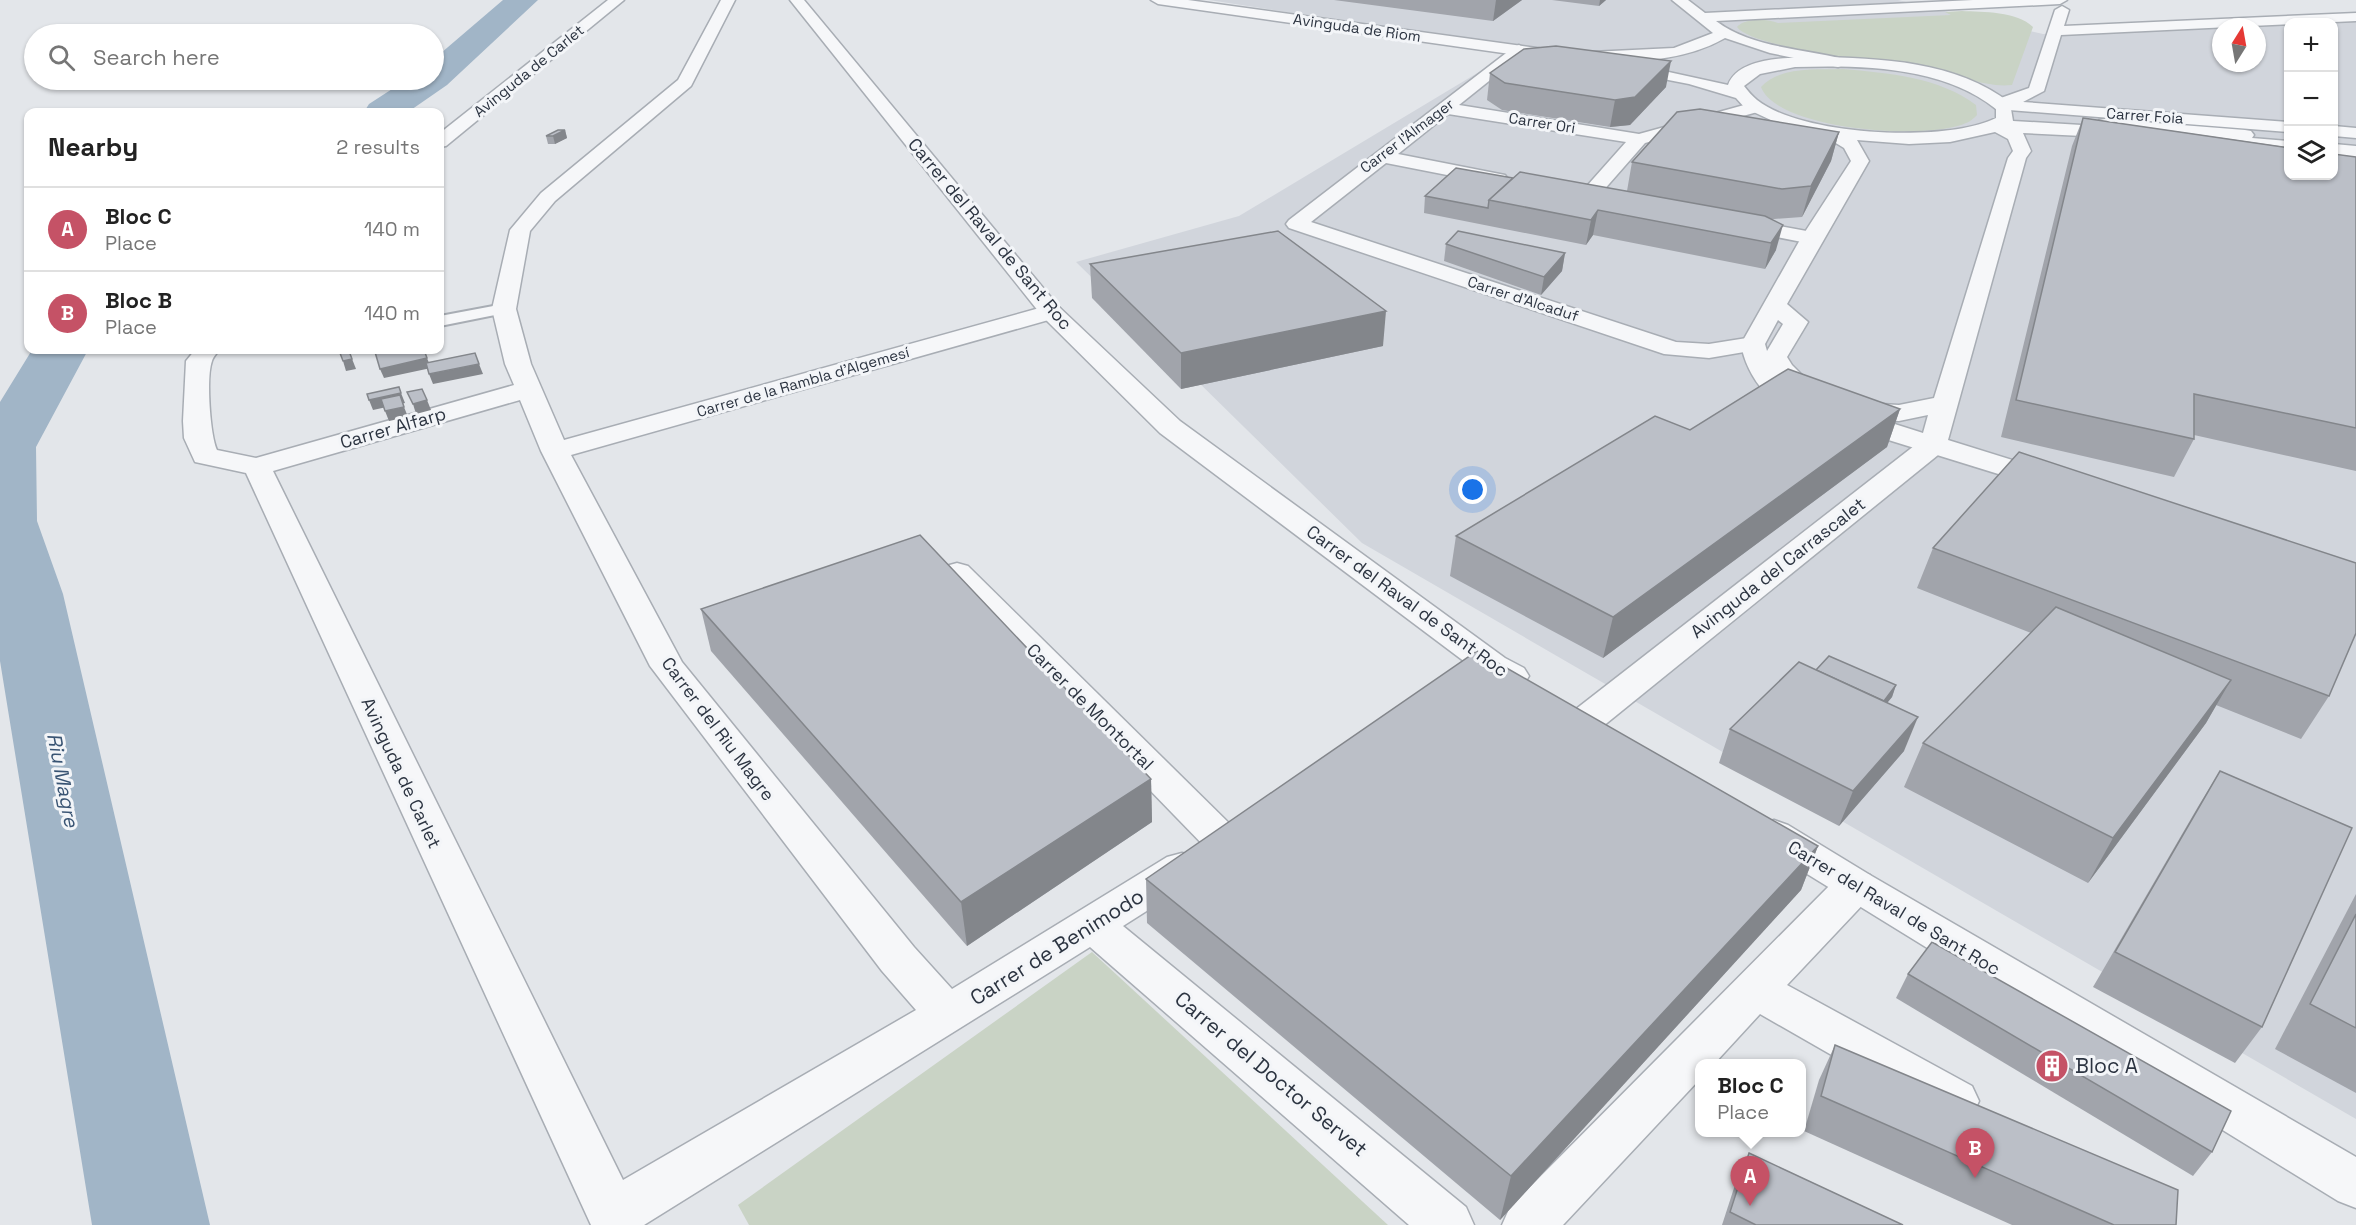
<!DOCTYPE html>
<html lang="en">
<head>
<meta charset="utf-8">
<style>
	body { margin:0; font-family:"Space Grotesk",sans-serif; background:#f6f6f6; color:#222 }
	.controls { position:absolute; right:18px; top:18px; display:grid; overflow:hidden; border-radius:12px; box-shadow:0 2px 4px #0004 }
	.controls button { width:54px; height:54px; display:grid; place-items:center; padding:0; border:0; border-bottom:2px solid #e0e0e0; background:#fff; color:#222; font:30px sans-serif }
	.compass { position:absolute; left:2212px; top:18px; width:54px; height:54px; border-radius:50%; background:#fff; box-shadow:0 2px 4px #0004; rotate:11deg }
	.you { position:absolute; left:1473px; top:490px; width:21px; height:21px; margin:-15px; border:4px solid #fff; border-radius:50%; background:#1a73e8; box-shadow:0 0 0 9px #1a73e833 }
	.badge { display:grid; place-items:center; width:39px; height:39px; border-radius:50%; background:#c55266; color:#fff; font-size:20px; font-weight:700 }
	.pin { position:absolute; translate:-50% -50px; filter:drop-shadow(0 2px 3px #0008) }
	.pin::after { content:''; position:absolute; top:32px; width:21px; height:18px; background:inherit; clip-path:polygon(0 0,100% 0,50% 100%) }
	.popup { position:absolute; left:1695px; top:1059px; width:111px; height:78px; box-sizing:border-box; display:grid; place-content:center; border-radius:12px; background:#fff; filter:drop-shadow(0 2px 4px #0005); font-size:20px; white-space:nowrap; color:#767676 }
	.popup b { font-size:22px; color:#222 }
	.popup::after { content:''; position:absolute; left:50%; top:100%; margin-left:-12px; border:12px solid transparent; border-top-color:#fff }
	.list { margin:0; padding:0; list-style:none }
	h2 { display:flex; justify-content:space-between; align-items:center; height:78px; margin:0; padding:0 24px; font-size:26px }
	h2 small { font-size:20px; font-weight:400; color:#767676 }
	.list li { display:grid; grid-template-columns:39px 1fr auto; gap:18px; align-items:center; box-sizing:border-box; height:84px; padding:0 24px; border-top:2px solid #e0e0e0 }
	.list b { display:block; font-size:22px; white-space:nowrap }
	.list p { margin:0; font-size:20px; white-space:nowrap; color:#767676 }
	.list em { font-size:20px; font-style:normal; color:#767676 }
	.icon { flex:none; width:33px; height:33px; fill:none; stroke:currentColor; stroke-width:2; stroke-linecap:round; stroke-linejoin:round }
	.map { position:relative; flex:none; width:2356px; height:1225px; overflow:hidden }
	.search { position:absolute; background:#fff; box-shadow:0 2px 4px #0004; left:24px; top:24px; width:420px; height:66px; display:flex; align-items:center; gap:15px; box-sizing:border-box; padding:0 21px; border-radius:33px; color:#767676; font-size:22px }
	.panel { position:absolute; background:#fff; box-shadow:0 2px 4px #0004; left:24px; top:108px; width:420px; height:246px; border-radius:12px }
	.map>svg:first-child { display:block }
	.built { fill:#d1d5dc; fill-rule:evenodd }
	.green { fill:#c9d3c5 }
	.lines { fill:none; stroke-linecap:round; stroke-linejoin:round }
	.river { fill:#a1b5c7; fill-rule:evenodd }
	.service-casing { stroke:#a8adb4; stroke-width:4 }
	.minor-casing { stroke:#a8adb4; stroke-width:3 }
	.tertiary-casing { stroke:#a8adb4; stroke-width:3 }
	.service { fill:#f6f7f9; fill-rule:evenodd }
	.minor { fill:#f6f7f9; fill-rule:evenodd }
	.tertiary { fill:#f6f7f9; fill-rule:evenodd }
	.wall { fill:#a1a4ab }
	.shaded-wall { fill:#83868b }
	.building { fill:#bbbfc7; stroke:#83868b; stroke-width:1.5 }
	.labels { text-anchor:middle; stroke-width:6; stroke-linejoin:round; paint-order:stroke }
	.far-street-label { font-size:15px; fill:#2c3441; stroke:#f3f5f8 }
	.street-label { font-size:18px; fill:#2c3441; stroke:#f3f5f8 }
	.water-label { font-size:20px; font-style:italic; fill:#395473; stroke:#f3f5f8 }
	.near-street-label { font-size:21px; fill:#2c3441; stroke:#f3f5f8 }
	.near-poi-label { font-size:21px; fill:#2c3441; stroke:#f3f5f8; text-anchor:start }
</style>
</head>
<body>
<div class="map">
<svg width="2356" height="1225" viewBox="0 0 2356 1225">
	<rect width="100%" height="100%" fill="#e3e6ea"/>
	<path class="built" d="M1209,0H1898L2043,34L2356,19V1119L1362,543L1076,262L1239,216L1519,48ZM2288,22H2334V176H2288ZM2221,27H2257V63H2221Z"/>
	<g class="green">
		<path d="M1962,11C1983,12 2017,11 2033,27L2012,85C1987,88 1964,76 1940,72C1906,66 1752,49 1737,27C1744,18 1767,18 1778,23L1951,15L1945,12Z"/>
		<path d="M1843,69C1888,73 1939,77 1976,105L1977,115C1974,118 1970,122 1966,123C1928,141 1777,130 1761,87C1780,66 1816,70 1843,69Z"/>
		<path d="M1092,952L1388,1225H749L738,1205Z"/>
	</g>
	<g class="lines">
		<g class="river">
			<path d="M503,0H538L447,85L408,112H364L369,104L406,80H434V59Z"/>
			<path d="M32,350H88L36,447L37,521L63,594L210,1225H92L0,661V402Z"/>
		</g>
		<g class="service-casing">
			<path id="service" d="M504,304L512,309L510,312L440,326V316Z"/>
		</g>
		<g class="minor-casing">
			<g id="minor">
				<path d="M608,0H624L446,146L440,147V133Z"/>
				<path d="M721,0H735L691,86L555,201L530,231L516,309L531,364L564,440L1043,307H1059L1063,312L1059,317L571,455L682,662L914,947L952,989L1167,857L1182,853L1197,857L1203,868L1197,879L1123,926L1466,1207L1474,1225H1409L1090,947L644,1225H591L246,473L195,462L184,438L183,421L186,361L195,350H219C217,353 213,357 212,361C206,377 210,434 217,450L256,458L514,385L505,364L492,309L510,230L541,193L678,80ZM520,400L541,451L650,666L882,971L916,1010L623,1180L273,471Z"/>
				<path d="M1672,0H1688L1705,13L1973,0H2067L2060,4L1716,21C1752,48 1801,48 1844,59L1846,62L1844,65L1838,67L1770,53L1725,38C1683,62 1637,61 1591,62L1583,57L1591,52L1674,48L1713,33Z"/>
				<path d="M2062,6L2069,10L2064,26L2356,13V21L2061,35L2044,91L2023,102L2288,122V132L1996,109L1992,104L1995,100L2029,88L2055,10Z"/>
				<path d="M1519,45L1527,50L1524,53L1459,105L1639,134L1755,102L1764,107L1761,111L1645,143L1595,200H1581L1578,196L1626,142L1448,114L1398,154L1505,175L1508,179L1505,183L1498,185L1386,163L1311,222L1676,342L1709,344L1753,337L1762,339L1765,344L1762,349L1709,358L1664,354L1289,228L1286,224L1289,220L1514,47Z"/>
				<path d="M2334,126L2356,128V138L2334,136Z"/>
				<path d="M1737,218L1812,232L1820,233L1823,238L1820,243L1812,244L1730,228L1727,224L1730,220Z"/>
				<path d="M1933,437L1943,439L1947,445L1943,451L1602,727L1589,730L1576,727L1571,718L1576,709L1923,439Z"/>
				<path d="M957,563L968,566L1237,831L1243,841L1237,851L1223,856L1209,851L946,580L941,573L946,566Z"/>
				<path d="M1855,870L1870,875L1876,886L1870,897L1787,985L1972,1086L1979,1101L1972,1116L1955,1122L1938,1116L1760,1014L1714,1064H1699V1080L1563,1225H1502L1510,1207L1840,875Z"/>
			</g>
		</g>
		<g class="tertiary-casing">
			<g id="tertiary">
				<path d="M790,0H804L1059,307L1180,421L1505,658L1524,668L1529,676L1524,684L1512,687L1481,674L1160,433L1043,317Z"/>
				<path d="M1151,0H1188L1566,52L1574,57L1566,62L1158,4Z"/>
				<path d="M1815,57C1880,58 1957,61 2010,103L2013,121L2098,126L2099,120L2105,119L2245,130L2251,131L2254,135L2252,138L2288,141V152L2223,146L2217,145L2214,141L2216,138L2131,131L2129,137L2123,138L2023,133L2031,151L2026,158L1948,440L2057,474L2061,480L2057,486L2047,489L2037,486L1840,425L1837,419L1853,405L1862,403L1899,405L1934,398L2008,158L2013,151L2008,139L1995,132L1950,142L1909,144L1857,140L1869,161L1787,304L1808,322L1787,357L1792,365L1814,387L1810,392L1803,394L1813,398L1817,404L1813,410C1776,419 1746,376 1741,344L1801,238L1851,161L1844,148L1821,134L1775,122L1745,108L1736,98L1689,84L1617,70L1615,67L1623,62L1728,85C1739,56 1790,58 1815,57ZM1795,67C1860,65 1943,66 1996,109V118C1946,143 1802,136 1757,100C1752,96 1748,91 1744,86L1760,74ZM1778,320L1783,324L1767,351L1765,344ZM1928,415L1923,433L1882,420L1899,421Z"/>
				<path d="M2334,144L2356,146V158L2334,155Z"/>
				<path d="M1774,820L1788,825L1870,875L2356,1157V1208L2338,1201L1760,845L1754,835L1760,825Z"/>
			</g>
		</g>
		<use href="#service" class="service"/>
		<use href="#minor" class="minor"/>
		<use href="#tertiary" class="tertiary"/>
	</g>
	<g class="wall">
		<path d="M1334,0H1522L1493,21Z"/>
		<path d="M1552,0H1606L1599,6Z"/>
		<path d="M1490,73L1666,87L1630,125L1610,127L1502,110L1487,100Z"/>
		<path d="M2083,118L2356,157V471L2194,435V439L2174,477L2001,437L2072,146Z"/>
		<path d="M565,130L567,138L555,144H548L546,136Z"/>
		<path d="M1839,132L1831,161L1802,217L1774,219H1770L1776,250L1765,269L1593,235L1586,245L1424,213L1425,196L1513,178L1627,191L1632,162Z"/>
		<path d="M1446,244L1565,253L1562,271L1541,295L1444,261Z"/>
		<path d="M1090,264L1383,346L1181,389L1092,298Z"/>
		<path d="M1900,409L1887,447L1603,658L1450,576L1456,536L1690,430Z"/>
		<path d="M1933,548L2329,696L2301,739L2216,705L2206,723L2088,883L1904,787L1923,743L2031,633L1917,588Z"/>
		<path d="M701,609L1151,779L1152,822L967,946L711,651Z"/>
		<path d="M1816,670L1896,685L1892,697L1887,703L1904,751L1839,826L1719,763L1730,729Z"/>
		<path d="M2220,771L2262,1027L2235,1063L2093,987L2199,805Z"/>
		<path d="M1818,846L1801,890L1500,1220L1147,923L1146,879Z"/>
		<path d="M2356,894V1093L2275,1049Z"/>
		<path d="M1908,974L2212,1152L2193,1176L1896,998Z"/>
		<path d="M1835,1045L2176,1225H2012L1804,1131L1819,1080Z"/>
		<path d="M1749,1153L1903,1225H1722L1734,1188Z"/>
	</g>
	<g class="shaded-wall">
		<path d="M1496,0H1522L1493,21Z"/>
		<path d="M1600,0H1606L1599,6Z"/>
		<path d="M1671,61L1666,87L1630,125L1610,127L1615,100Z"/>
		<path d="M565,130L567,138L555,144L553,136Z"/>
		<path d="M1839,132L1831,161L1802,217L1811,186Z"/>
		<path d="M1598,210L1593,235L1586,245L1591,220Z"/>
		<path d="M1783,225L1776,250L1765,269L1771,243Z"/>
		<path d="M1565,253L1562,271L1541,295L1544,277Z"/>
		<path d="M1386,311L1383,346L1181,389V353Z"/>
		<path d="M349,351L356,369L346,371L343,361Z"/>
		<path d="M427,358L431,368L384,378L380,369Z"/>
		<path d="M479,364L483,374L433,384L429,374Z"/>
		<path d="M401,393L405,403L373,410L369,400Z"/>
		<path d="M427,400L431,410L416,414L413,404Z"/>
		<path d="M404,407L408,417L389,421L385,411Z"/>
		<path d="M1900,409L1887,447L1603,658L1613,617Z"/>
		<path d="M2231,680L2206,723L2088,883L2113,838Z"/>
		<path d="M1896,685L1892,697L1878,714L1883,702Z"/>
		<path d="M1918,717L1904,751L1839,826L1853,791Z"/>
		<path d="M1151,779L1152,822L967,946L961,902Z"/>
		<path d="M1818,846L1801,890L1500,1220L1511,1176Z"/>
	</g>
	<g class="building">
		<path d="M1556,46L1671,61L1635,97L1615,100L1505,83L1490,73L1524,49Z"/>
		<path d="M1700,109L1839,132L1811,186L1782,189L1632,162L1677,112Z"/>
		<path d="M2083,118L2289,148V176H2334V154L2356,157V428L2194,394V439L2016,400Z"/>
		<path d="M558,130H565L553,136H546Z"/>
		<path d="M1456,168L1513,178L1489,200L1488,208L1425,196Z"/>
		<path d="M1520,172L1765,216L1783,225L1771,243L1598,210L1591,220L1489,200Z"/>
		<path d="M1278,231L1386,311L1181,353L1090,264Z"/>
		<path d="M1458,231L1565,253L1544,277L1446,244Z"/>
		<path d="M387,350H424L427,358L380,369L375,352Z"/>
		<path d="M349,351L352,359L343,361L340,353Z"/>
		<path d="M475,353L479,364L429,374L426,363Z"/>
		<path d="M1788,369L1900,409L1613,617L1456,536L1655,416L1690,430Z"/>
		<path d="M399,387L401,393L369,400L367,394Z"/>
		<path d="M422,389L427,400L413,404L407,392Z"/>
		<path d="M400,395L404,407L385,411L381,399Z"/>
		<path d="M2019,452L2356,563V633L2329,696L1933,548Z"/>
		<path d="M920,535L1151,779L961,902L701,609Z"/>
		<path d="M2056,607L2231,680L2113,838L1923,743Z"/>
		<path d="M1477,651L1818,846L1511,1176L1146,879Z"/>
		<path d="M1829,656L1896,685L1884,701L1816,670Z"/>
		<path d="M1799,662L1918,717L1853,791L1730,729Z"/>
		<path d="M2220,771L2352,828L2262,1027L2115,952Z"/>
		<path d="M2356,914V1028L2310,1004Z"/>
		<path d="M1932,942L2231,1111L2212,1152L1908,974Z"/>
		<path d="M1835,1045L2178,1190L2176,1225H2114L1821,1096Z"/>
		<path d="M1749,1153L1903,1225H1756L1730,1212Z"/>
	</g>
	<defs>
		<g id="building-disc" transform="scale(1.725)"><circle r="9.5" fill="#c55266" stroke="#f3f5f8"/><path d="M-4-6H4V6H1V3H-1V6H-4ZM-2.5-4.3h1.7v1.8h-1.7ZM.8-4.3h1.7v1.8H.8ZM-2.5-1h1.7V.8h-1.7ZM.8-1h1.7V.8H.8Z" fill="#fff"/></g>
	</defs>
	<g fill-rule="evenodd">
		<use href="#building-disc" x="2052" y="1066"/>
	</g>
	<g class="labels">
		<g class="far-street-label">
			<text transform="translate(1357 28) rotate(8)" y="5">Avinguda de Riom</text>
			<text transform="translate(529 71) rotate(-39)" y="5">Avinguda de Carlet</text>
			<text transform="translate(2145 116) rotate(4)" y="5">Carrer Foia</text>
			<text transform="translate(1542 123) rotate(9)" y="5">Carrer Ori</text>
			<text transform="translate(1407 136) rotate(-37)" y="5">Carrer l'Almager</text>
			<text transform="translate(1523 299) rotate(18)" y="5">Carrer d'Alcaduf</text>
			<text transform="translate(803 382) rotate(-16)" y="5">Carrer de la Rambla d'Algemesí</text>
		</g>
		<g class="street-label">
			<text transform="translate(990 234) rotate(50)" y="6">Carrer del Raval de Sant Roc</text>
			<text transform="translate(393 428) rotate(-16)" y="6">Carrer Alfarp</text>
			<text transform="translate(1778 568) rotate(-38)" y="6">Avinguda del Carrascalet</text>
			<text transform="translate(1407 601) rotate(36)" y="6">Carrer del Raval de Sant Roc</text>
			<text transform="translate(1090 707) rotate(45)" y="6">Carrer de Montortal</text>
			<text transform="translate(718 729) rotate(53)" y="6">Carrer del Riu Magre</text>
			<text transform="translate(401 773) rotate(65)" y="6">Avinguda de Carlet</text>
			<text transform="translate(1894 908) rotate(31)" y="6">Carrer del Raval de Sant Roc</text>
		</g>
		<g class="water-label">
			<text transform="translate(63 780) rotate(79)" y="7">Riu Magre</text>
		</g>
		<g class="near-street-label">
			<text transform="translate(1057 947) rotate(-32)" y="7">Carrer de Benimodo</text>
			<text transform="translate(1271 1074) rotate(40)" y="7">Carrer del Doctor Servet</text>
		</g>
		<g class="near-poi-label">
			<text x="2075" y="1073">Bloc A</text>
		</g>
	</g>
</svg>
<div class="controls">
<button>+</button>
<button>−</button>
<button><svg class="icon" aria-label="layers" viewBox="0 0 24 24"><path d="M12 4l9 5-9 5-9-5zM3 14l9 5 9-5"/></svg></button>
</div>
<svg class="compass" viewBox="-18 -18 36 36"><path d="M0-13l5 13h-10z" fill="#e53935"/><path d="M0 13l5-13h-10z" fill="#767676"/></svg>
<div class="you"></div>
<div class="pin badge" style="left:1750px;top:1206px">A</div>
<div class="popup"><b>Bloc C</b>Place</div>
<div class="pin badge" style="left:1975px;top:1178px">B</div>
<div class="search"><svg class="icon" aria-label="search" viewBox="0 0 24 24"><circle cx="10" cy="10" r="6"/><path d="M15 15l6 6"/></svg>Search here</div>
<section class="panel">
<h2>Nearby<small>2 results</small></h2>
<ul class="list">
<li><span class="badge">A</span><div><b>Bloc C</b><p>Place</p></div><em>140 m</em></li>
<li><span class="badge">B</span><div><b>Bloc B</b><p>Place</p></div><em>140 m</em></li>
</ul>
</section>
</div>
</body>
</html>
